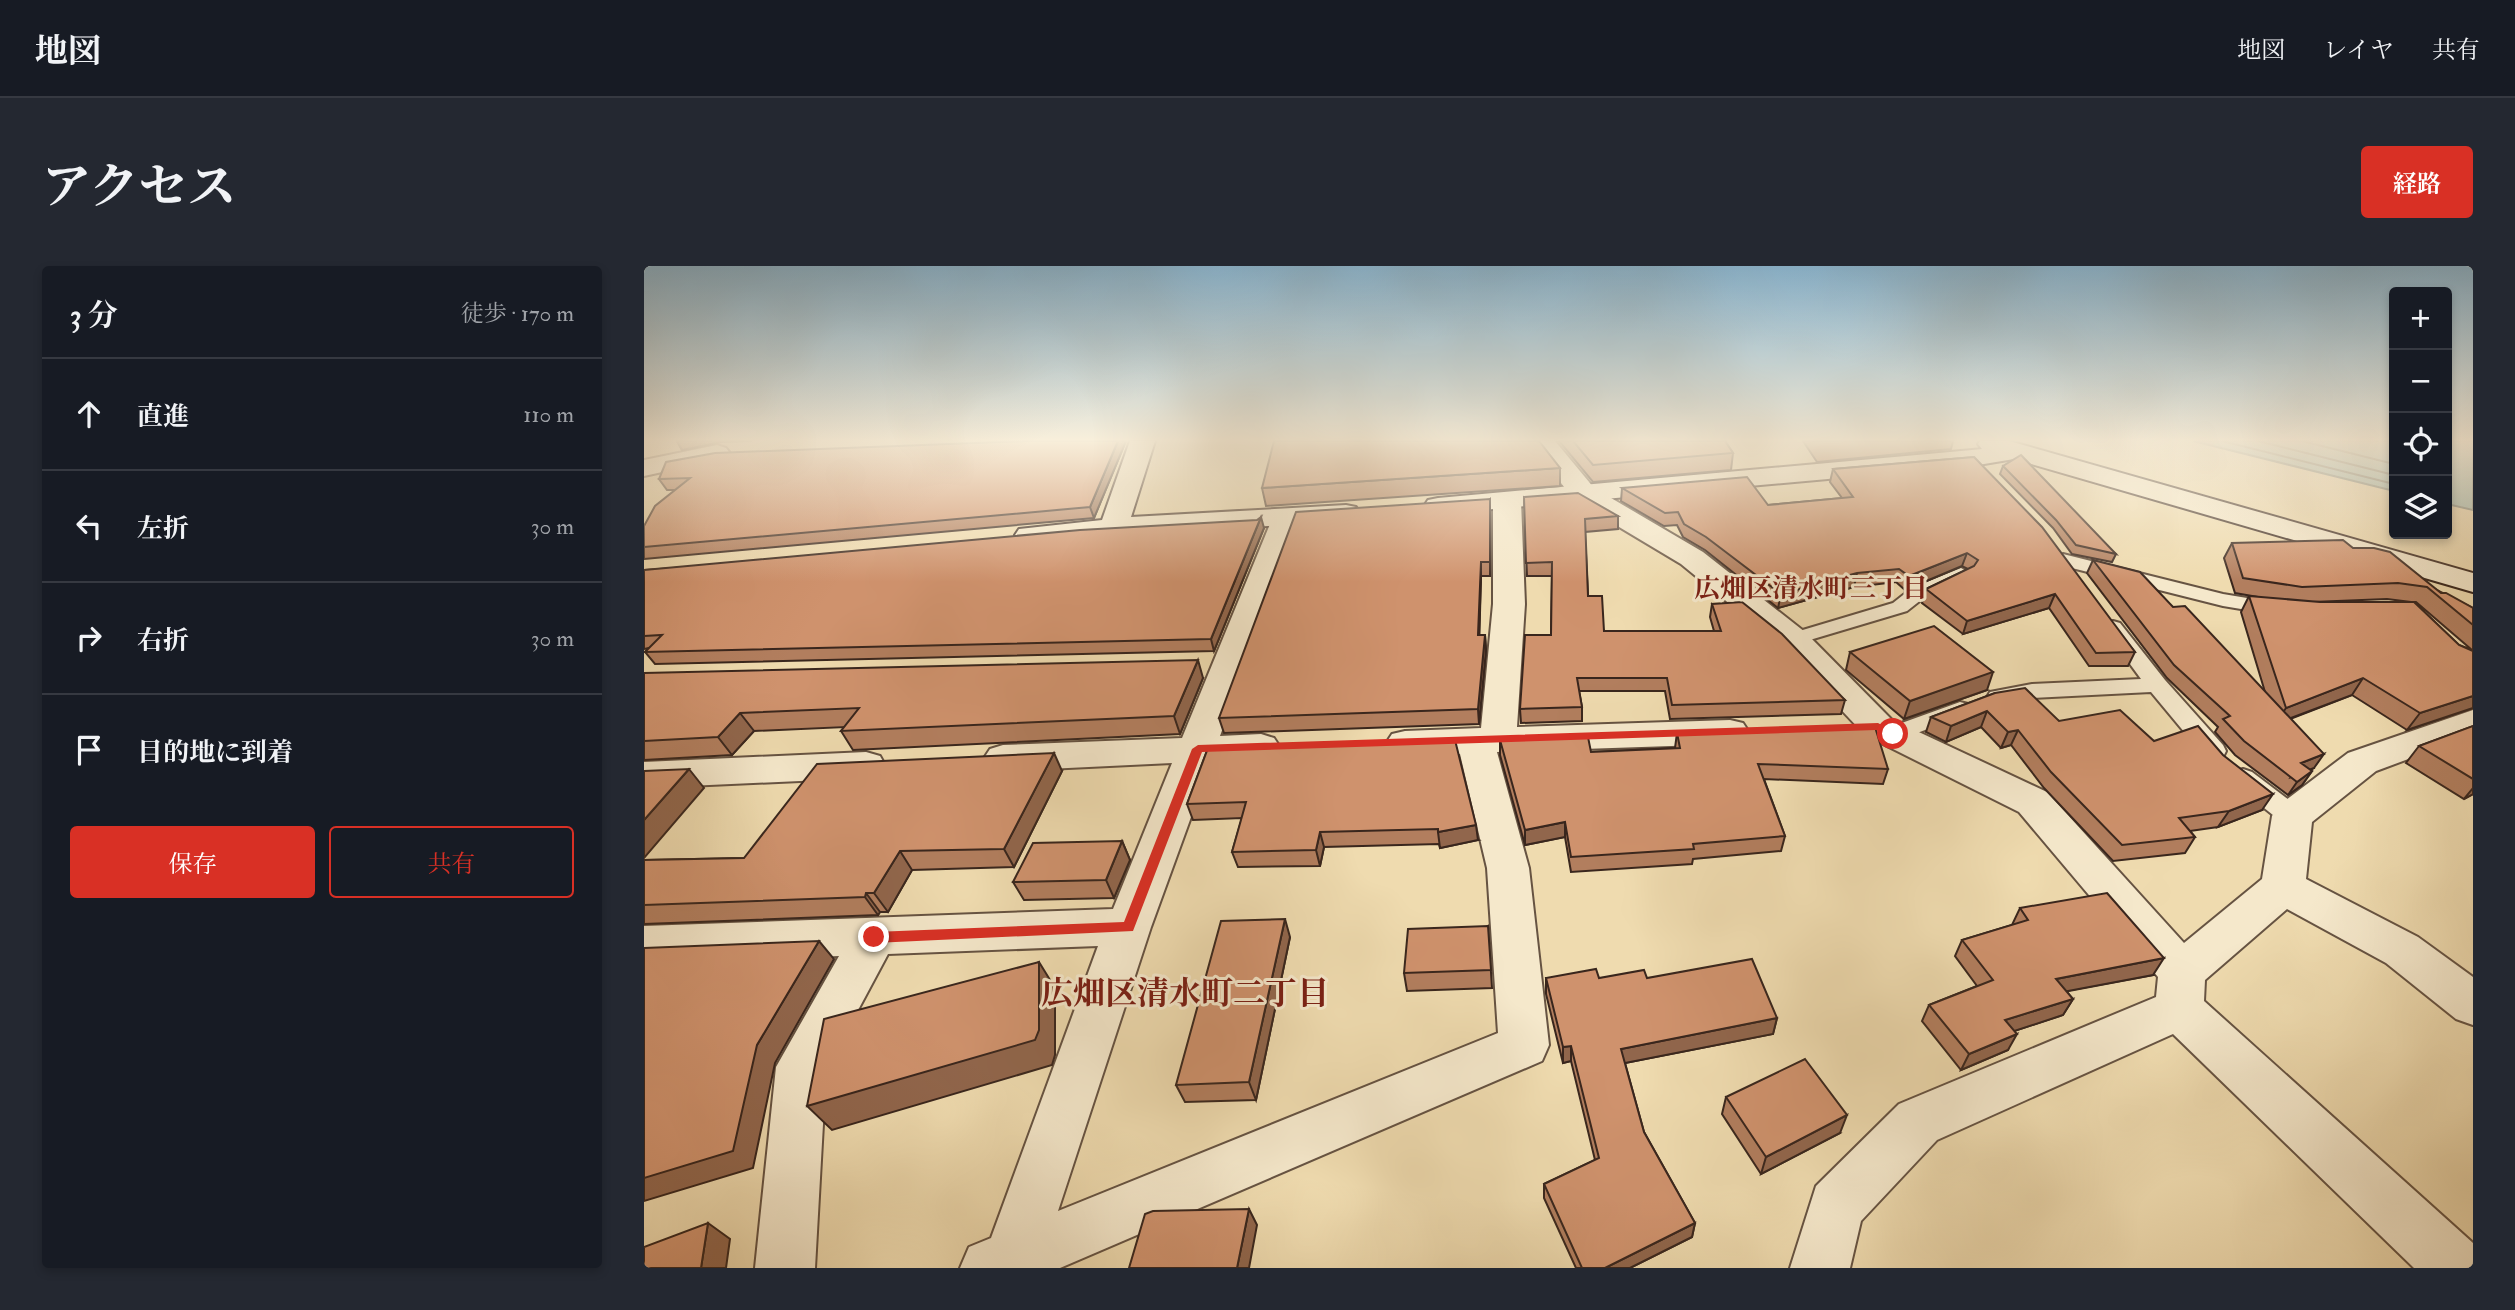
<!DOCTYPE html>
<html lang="ja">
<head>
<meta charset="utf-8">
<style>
	body { margin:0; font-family:"IM FELL Double Pica","Noto Serif JP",serif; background:#242831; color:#f1f3f6 }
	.controls { position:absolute; right:21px; top:21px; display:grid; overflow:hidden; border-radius:7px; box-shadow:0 4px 10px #0003 }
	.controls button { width:63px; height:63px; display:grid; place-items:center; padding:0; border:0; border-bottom:2px solid #363941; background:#171b24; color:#f1f3f6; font:35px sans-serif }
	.stop { position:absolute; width:21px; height:21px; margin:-16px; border:5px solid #d93025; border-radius:50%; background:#fff }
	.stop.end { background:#d93025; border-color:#fff; box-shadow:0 2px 7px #0008 }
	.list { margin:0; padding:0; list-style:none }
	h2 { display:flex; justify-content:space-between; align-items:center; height:91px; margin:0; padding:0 28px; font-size:30px }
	h2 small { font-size:23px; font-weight:400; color:#9ea1a6 }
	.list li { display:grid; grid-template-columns:46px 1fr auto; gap:21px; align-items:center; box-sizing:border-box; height:112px; padding:0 28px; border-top:2px solid #363941 }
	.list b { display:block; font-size:26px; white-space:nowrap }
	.list em { font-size:23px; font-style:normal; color:#9ea1a6 }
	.actions { display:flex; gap:14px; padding:21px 28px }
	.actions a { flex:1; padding:16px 0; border:2px solid #d93025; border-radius:7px; text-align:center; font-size:24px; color:#d93025 }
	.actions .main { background:#d93025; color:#fff }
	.icon { flex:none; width:38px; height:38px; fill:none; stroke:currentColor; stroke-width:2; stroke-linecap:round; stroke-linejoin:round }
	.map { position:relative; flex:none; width:1829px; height:1002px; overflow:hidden; border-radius:7px }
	header { display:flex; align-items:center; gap:42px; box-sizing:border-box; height:98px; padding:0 35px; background:#171b24; border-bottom:2px solid #363941 }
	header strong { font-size:33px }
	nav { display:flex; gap:38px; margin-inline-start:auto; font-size:24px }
	.intro { display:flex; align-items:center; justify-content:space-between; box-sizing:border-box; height:168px; padding:0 42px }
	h1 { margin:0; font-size:49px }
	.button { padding:18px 32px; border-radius:7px; background:#d93025; color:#fff; font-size:24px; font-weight:700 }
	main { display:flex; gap:42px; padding:0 42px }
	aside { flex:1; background:#171b24; border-radius:7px; box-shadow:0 4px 10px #0003 }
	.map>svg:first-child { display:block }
	.water { fill:#9abab1; stroke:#737f76; stroke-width:2 }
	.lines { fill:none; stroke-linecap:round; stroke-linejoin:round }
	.shore { stroke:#6a7067; stroke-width:2 }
	.lane-casing { stroke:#665342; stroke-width:4 }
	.street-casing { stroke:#665342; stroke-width:4 }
	.secondary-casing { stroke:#39261d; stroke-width:4 }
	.lane { fill:#f5e8cb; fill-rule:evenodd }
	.street { fill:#f5e8cb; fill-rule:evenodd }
	.secondary { fill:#f5e8cb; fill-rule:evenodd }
	.wall { fill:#b27e5e; stroke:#39261d; stroke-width:2; fill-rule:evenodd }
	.shaded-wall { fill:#91664c; stroke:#39261d; stroke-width:2 }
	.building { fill:#cf926d; stroke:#39261d; stroke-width:2 }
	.route { fill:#d93025 }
	.labels { text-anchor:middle; stroke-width:6; stroke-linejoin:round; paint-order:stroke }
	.neighbourhood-label { font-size:26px; font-weight:bold; fill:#7a1f14; stroke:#f5e8cb }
	.near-neighbourhood-label { font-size:32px; font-weight:bold; fill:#7a1f14; stroke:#f5e8cb }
</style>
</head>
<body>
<header>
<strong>地図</strong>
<nav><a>地図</a><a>レイヤ</a><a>共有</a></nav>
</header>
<div class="intro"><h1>アクセス</h1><a class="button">経路</a></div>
<main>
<aside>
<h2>3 分<small>徒歩 · 170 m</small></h2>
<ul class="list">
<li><svg class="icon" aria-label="ahead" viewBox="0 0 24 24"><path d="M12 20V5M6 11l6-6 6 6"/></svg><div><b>直進</b></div><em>110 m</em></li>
<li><svg class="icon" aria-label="left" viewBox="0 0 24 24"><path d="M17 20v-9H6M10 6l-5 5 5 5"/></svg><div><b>左折</b></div><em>30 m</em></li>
<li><svg class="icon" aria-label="right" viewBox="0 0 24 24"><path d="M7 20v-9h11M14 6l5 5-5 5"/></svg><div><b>右折</b></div><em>30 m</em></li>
<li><svg class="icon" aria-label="arrive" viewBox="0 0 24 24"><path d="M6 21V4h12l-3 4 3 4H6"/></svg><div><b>目的地に到着</b></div></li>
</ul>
<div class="actions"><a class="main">保存</a><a>共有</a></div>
</aside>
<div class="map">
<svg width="1829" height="1002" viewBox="0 0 1829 1002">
	<rect width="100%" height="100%" fill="#efdbaf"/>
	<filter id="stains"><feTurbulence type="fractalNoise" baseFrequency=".00286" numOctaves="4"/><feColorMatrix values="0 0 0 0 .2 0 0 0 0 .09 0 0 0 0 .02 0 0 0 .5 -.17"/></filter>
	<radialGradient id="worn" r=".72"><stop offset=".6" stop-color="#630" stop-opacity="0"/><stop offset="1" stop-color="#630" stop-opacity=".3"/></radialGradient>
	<g class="water">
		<path d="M1549,175H1750V225L1557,177Z"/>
		<path d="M1803,175H1829V244L1803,238Z"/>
	</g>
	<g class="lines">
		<g class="shore">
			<path d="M1578,175L1750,218"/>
			<path d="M1614,175L1750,209"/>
			<path d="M1658,175L1750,198"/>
		</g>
		<g class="lane-casing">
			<g id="lane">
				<path d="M1419,288L1579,328L1633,337L1640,339L1643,343L1640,347L1633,349L1579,340L1412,298L1409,294Z"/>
				<path d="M1317,302L1327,308L1324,312L1282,330L1263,345L1149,379L1142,377L1138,373L1142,369L1249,337L1268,322Z"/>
				<path d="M1469,355L1476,357L1521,414L1579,479L1582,485L1579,491L1570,493L1561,491L1507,426L1388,432L1354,438L1346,436L1343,431L1346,426L1388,418L1497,413L1459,361L1462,357Z"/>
				<path d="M1316,436L1324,438L1327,443L1324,448L1249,476L1241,473L1237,468L1241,463Z"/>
				<path d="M1599,503L1608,506L1657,543L1661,550L1657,557L1648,559L1639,557L1590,518L1587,512L1590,506Z"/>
			</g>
		</g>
		<g class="street-casing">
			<g id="street">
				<path d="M885,175H911L950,222L1059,286L1161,366L1247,453L1403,526L1540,677L1618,613L1628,550L1634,540L1704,487L1829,444V469L1732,505L1668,556L1662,613L1774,671L1829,711V759L1812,753L1742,697L1643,643L1561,714L1560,735L1829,977V1002H1770L1529,768L1293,874L1217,955L1206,1002H1146L1172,920L1255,838L1512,731L1514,711L1375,546L1221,469L1137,380L1037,298L930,234Z"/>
				<path d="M73,179L82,182L86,187L82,192L0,210V194Z"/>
				<path d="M863,227L873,229L877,235L881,338L873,461L1086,454L1099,457L1105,466L1099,475L1086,478L853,486L885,602L905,779L898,795L416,1002H316L325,981L347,972L454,680L244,688L182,804L171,1002H111L132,801L195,690L0,698V660L469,643L528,497L359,505L346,501L340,492L346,483L359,479L538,472L631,246L641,244L651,246L655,252L576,470L617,468L630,472L636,481L630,490L617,494L567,496L507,661L414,945L854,767L843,602L816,488L761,489L748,486L742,477L748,468L761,465L837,462L849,338V235L853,229Z"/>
				<path d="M222,486L236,490L241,499L236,508L222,512L0,522V496Z"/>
			</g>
		</g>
		<g class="secondary-casing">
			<g id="secondary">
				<path d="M486,175H511L487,251L702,239L712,241L716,247L712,253L702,255L470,270L385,278L375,275L371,269L375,263L458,254Z"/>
				<path d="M1336,175H1365L1829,307V326L1370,193L1328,200L794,248L784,246L780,240L784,234L794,232L1328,184L1338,183L1334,178Z"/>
			</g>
		</g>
		<use href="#lane" class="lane"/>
		<use href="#street" class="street"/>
		<use href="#secondary" class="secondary"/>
	</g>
	<g class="wall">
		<path d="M33,175H108L77,176L38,184Z"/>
		<path d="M382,175H482L450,252L0,293V260L31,224H23L15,213Z"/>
		<path d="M915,175H1081L1089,187L1087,204L949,216Z"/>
		<path d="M1159,175H1309L1307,183L1173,196Z"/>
		<path d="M1330,191L1491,386L1484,400H1445L1405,342L1319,368L1278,337L1282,323L1324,303L1318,300L1261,324L1252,316L1210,321L1134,342L1061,284L1039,271L1033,259L1020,260L977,235L978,222L1124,239L1198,232L1186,216L1189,203Z"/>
		<path d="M1359,200L1472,288L1468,296L1428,288L1409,262L1356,208Z"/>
		<path d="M916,202V220L622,240L618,222Z"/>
		<path d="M880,231L974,250V263L941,266L944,330L960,365H1070L1066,351L1068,338L1201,434L1197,448L1026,453L1021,425H935L938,441V455L877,457L876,443L907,369L908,310H883Z"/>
		<path d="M846,233V310H837L835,369H841L842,384L835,458L580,467L575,452Z"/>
		<path d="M620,262L570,385L11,398L1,386L5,382L0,383V304Z"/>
		<path d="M1588,277L1709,282L1829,342V442L1763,464L1708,429L1646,453L1670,502L1666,504L1668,505L1658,519L1644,529L1591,489L1571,466L1574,461L1523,412L1443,307L1449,294L1529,341L1621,426L1597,346L1605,330L1614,331L1591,327L1580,292ZM1743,333L1767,336H1668ZM1770,336H1772L1828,384L1815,379Z"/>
		<path d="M1206,386L1343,424L1260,453L1202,404Z"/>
		<path d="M0,407L559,412L536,468L209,484L197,465L201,461L110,465L88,489L0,494Z"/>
		<path d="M1351,427L1415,455L1510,475L1618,544L1574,561L1546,565L1551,571L1541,587L1469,595L1400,522L1367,479L1357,482L1337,461L1302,476L1282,466L1287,451Z"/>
		<path d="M1829,460V528L1820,533L1762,497L1775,480Z"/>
		<path d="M1033,467L1244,503L1239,518L1120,513L1141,570L1137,585L1049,593L1048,598L927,606L921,571L881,579L856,489V474L947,486L1031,482Z"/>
		<path d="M564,482L834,574L796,582L795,578L680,581L676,600L594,601L588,586L598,552L549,554L543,538Z"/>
		<path d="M418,505L370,601L268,604L244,646H236L234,649L0,658V594L100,592Z"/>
		<path d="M478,575L486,594L470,632L380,634L369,616Z"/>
		<path d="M1376,642L1509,709L1422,725L1429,733L1419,749L1370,765L1364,784L1317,804L1278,755L1285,739L1333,720L1311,690L1318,674L1368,659Z"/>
		<path d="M844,660L848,722L763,725L760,707Z"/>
		<path d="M646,671L612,834L541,836L532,819Z"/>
		<path d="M902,712H1003L1133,752L1129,768L981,797L1000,866L1051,957L1048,971L986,1002H932L900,932V918L951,894L927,795L919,797L902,728Z"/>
		<path d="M1082,831L1196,867L1117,908L1078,848Z"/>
	</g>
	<g class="shaded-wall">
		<path d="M33,175H76L77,176L38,184Z"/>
		<path d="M474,175H482L450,252L446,241Z"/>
		<path d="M617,251L620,262L570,385L567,373Z"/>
		<path d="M1323,287L1318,300L1261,324L1265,310Z"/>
		<path d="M837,296V310L835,384L834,369Z"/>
		<path d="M1213,307L1210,321L1134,342L1137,328Z"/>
		<path d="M1411,328L1405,342L1319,368L1323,355Z"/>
		<path d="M841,369L842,384L835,458L834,443Z"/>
		<path d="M554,394L559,412L536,468L530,450Z"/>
		<path d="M1345,406H1349L1343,424L1260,453L1266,435Z"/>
		<path d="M1719,412L1708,429L1631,458L1642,442Z"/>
		<path d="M1829,430V442L1763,464L1776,447Z"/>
		<path d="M1343,445L1337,461L1302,476L1307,460Z"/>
		<path d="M96,447L110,465L88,489L74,471Z"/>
		<path d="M1374,464L1367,479L1357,482L1364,466Z"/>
		<path d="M410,487L418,505L370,601L360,583Z"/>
		<path d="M1680,488L1670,502L1647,511L1657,497Z"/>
		<path d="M45,503L60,522L0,592V554Z"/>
		<path d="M1668,505L1658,519L1644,529L1653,516Z"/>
		<path d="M1829,522V528L1820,533Z"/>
		<path d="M1629,528L1618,544L1574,561L1585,545Z"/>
		<path d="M921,556V571L881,579V564Z"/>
		<path d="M832,559L834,574L796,582L794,566Z"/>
		<path d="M676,566L680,581L676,600L672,584Z"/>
		<path d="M478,575L486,594L470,632L462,614Z"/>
		<path d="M256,585L268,604L244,646L230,627Z"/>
		<path d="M222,627L236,646L234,649L221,631Z"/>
		<path d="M641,653L646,671L612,834L605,816Z"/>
		<path d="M175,675L190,693L131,797L109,902L0,935V912L113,779Z"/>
		<path d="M1520,692L1509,709L1403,729L1412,713Z"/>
		<path d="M395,696L411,722V789L408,799L188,864L163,840Z"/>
		<path d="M1429,733L1419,749L1352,771L1361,754Z"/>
		<path d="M1133,752L1129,768L976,798L977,783Z"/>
		<path d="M1373,768L1364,784L1317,804L1325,788Z"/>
		<path d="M927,780V795L919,797V781Z"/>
		<path d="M1203,849L1196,867L1117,908L1122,891Z"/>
		<path d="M605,943L613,959L605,1002H593Z"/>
		<path d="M64,957L86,973L82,1002H57Z"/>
		<path d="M1051,957L1048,971L986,1002H961Z"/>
	</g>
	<g class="building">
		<path d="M382,175H474L446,241L0,281V260L11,240L46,212L15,213L22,196L71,187Z"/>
		<path d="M630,175H895L916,202L618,222Z"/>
		<path d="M929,175H1081L1089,187L949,199Z"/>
		<path d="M1377,189L1472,288L1432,279L1412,254L1359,200Z"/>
		<path d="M1330,191L1398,261L1491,386L1452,387L1411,328L1323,355L1282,323L1330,300L1334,294L1323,287L1265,310L1255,303L1213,307L1137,328L1062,271L1040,258L1034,246L1021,247L978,222L1103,211L1124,239L1209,231L1189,203Z"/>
		<path d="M934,227L974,250L941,253L944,330H958L960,365H1077L1068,338L1098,336L1138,368L1201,434L1028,439L1023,412H933L938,441L876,443L881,369H907L908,296L882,297L880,231Z"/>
		<path d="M846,233V296H837L834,369H841L834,443L575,452L652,246Z"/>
		<path d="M617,251L567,373L1,386L18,369L0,370V304L436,264L613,254Z"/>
		<path d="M1699,274L1709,282H1730L1746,286L1797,327H1802L1829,342V359L1783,321L1754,317L1658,321L1599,312L1588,277Z"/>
		<path d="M1449,294L1496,306L1529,341L1541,340L1680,488L1657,497L1668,505L1653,516L1600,475L1579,453L1586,450L1530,399Z"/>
		<path d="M1605,330L1676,336H1770L1815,379L1829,385V430L1776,447L1719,412L1642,442Z"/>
		<path d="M1290,360L1349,406L1266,435L1206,386Z"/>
		<path d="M554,394L530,450L197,465L215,442L96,447L74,471L0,475V407Z"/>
		<path d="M1381,422L1415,455L1476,444L1510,475L1554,460L1579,489L1629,528L1585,545L1535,552L1551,571L1478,579L1407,506L1374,464L1364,466L1343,445L1307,460L1287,451L1351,427Z"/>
		<path d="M1829,460V513L1775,480Z"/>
		<path d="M1231,461L1244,503L1114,498L1141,570L1049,578L1050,583L927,591L921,556L881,564L856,474L944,471L947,486L1036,482L1033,467Z"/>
		<path d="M811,474L832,559L794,566V563L676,566L672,584L588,586L602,536L543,538L564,482Z"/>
		<path d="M410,487L360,583L256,585L230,627H222L221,631L0,639V594L100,592L173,498Z"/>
		<path d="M45,503L0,554V505Z"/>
		<path d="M478,575L462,614L369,616L389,577Z"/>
		<path d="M1463,627L1520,692L1412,713L1429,733L1361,754L1373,768L1325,788L1285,739L1349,714L1318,674L1384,654L1376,642Z"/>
		<path d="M641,653L605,816L532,819L577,655Z"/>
		<path d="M844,660L847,704L760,707L764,663Z"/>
		<path d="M175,675L113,779L89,885L0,912V682Z"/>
		<path d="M1108,693L1133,752L977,783L1000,866L1051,957L961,1002H938L900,918L955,892L927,780L919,781L902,712L952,703L955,712L1000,704L1003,712Z"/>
		<path d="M395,696V764L391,774L163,840L180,753Z"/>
		<path d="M1161,793L1203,849L1122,891L1082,831Z"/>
		<path d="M605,943L593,1002H485L501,948L509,945Z"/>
		<path d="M64,957L57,1002H0V981Z"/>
	</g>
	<linearGradient id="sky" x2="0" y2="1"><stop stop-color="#89b6d2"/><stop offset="0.55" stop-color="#f8efdb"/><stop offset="1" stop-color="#f8efdb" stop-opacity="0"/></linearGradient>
	<rect width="1829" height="316" fill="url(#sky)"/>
	<path class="route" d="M1234,457L1254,468L1249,472L1232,464L558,486L489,665L230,677L224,671L230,666L480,656L548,483L554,479Z"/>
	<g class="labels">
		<g class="neighbourhood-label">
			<text x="1167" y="331">広畑区清水町三丁目</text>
		</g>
		<g class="near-neighbourhood-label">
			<text x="541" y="738">広畑区清水町二丁目</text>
		</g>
	</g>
	<rect width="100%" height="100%" filter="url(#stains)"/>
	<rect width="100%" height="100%" fill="url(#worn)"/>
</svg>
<div class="controls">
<button>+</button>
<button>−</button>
<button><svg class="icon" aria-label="locate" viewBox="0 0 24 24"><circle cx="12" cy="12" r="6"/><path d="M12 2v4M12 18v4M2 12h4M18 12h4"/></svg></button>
<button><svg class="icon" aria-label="layers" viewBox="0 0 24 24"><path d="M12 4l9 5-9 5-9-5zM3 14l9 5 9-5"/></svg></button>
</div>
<div class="stop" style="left:1249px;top:468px"></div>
<div class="stop end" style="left:230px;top:671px"></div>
</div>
</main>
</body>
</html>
